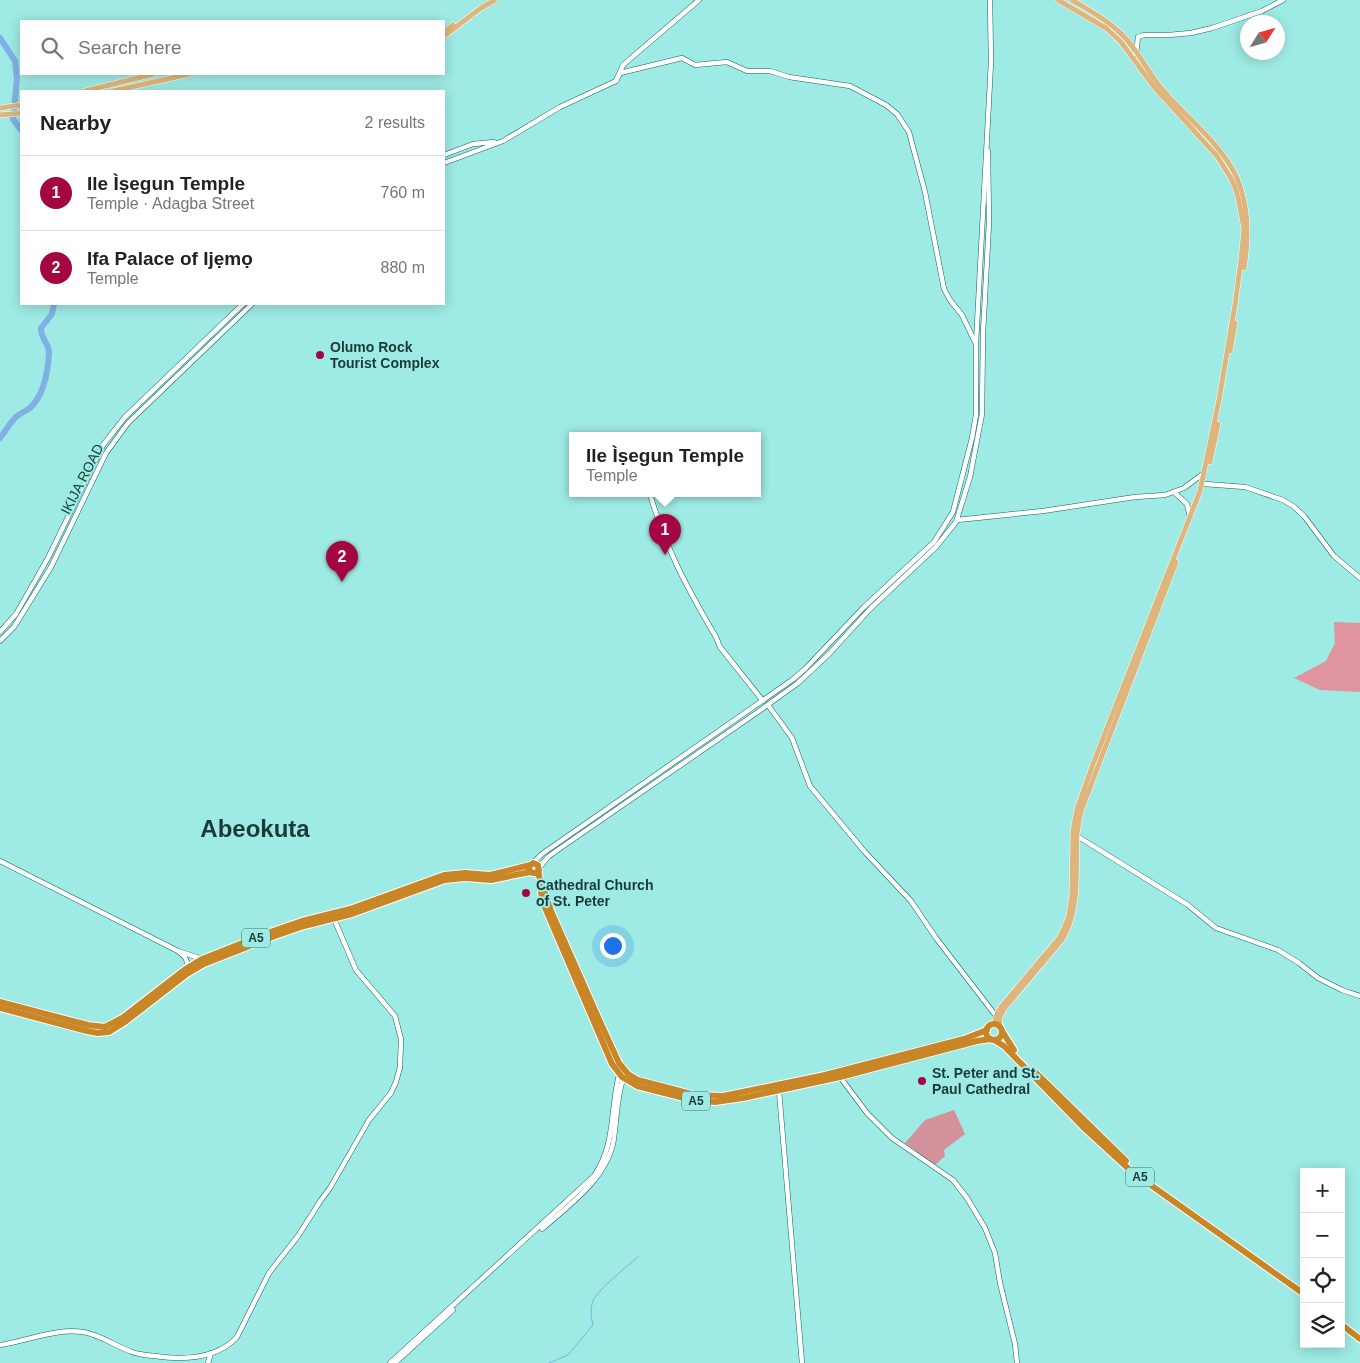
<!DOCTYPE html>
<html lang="en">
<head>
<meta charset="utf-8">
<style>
	body { margin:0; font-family:Helvetica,sans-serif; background:#f2f2f2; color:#222 }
	.controls { position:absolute; right:15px; bottom:15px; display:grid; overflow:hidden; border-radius:0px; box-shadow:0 2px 12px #0003 }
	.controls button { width:45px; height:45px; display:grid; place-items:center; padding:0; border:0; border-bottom:1px solid #e0e0e0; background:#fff; color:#222; font:25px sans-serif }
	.compass { position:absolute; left:1240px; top:15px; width:45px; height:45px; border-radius:50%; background:#fff; box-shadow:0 2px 12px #0003; rotate:53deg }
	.you { position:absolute; left:612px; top:945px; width:18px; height:18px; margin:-12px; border:4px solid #fff; border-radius:50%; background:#1a73e8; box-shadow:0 0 0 8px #1a73e833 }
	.badge { display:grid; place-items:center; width:32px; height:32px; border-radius:50%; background:#a30640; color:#fff; font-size:16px; font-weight:700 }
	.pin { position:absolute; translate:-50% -41px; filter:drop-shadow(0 1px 2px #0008) }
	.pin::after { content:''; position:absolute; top:26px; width:18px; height:15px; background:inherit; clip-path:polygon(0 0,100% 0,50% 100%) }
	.popup { position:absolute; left:569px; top:432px; width:192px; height:65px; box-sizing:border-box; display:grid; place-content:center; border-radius:0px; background:#fff; filter:drop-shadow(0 1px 4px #0005); font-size:16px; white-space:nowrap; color:#767676 }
	.popup b { font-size:19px; color:#222 }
	.popup::after { content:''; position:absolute; left:50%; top:100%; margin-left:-10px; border:10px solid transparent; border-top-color:#fff }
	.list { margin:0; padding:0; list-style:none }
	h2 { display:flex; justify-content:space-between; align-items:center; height:65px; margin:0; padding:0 20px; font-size:21px }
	h2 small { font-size:16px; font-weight:400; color:#767676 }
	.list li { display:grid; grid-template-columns:32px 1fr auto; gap:15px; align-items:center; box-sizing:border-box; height:75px; padding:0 20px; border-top:1px solid #e0e0e0 }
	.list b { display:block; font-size:19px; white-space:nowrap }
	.list p { margin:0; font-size:16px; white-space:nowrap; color:#767676 }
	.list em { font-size:16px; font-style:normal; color:#767676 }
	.icon { flex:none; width:28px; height:28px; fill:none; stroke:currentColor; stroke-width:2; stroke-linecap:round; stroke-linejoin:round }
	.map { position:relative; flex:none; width:1360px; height:1363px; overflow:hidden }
	.search { position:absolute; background:#fff; box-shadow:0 2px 12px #0003; left:20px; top:20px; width:425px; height:55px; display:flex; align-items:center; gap:12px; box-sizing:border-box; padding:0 18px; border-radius:0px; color:#767676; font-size:19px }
	.panel { position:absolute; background:#fff; box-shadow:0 2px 12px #0003; left:20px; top:90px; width:425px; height:215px; border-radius:0px }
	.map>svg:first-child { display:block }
	.green { fill:#d3929b }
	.forest { fill:#df949f }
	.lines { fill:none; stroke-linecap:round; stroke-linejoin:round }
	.stream { stroke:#80b1e4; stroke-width:1 }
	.river { stroke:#80b1e4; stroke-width:6 }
	.secondary-casing { stroke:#0e6461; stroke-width:5.5 }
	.primary-casing { stroke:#fff; stroke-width:6 }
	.highway-casing { stroke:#fff; stroke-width:8 }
	.secondary { stroke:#fff; stroke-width:4.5 }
	.primary { stroke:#deb67d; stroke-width:5 }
	.highway { stroke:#c88627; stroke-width:6 }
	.poi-dot { fill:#a30640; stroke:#9eeae4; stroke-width:2 }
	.labels { text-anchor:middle; stroke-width:4; stroke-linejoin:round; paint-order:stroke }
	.shield { fill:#9eeae4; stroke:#426f6c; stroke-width:1 }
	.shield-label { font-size:12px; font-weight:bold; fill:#1a3a38 }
	.poi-label { font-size:14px; font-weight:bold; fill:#1a3a38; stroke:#9eeae4; text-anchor:start }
	.street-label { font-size:14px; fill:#1a3a38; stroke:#9eeae4 }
	.town-label { font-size:24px; font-weight:bold; fill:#1a3a38; stroke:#9eeae4 }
</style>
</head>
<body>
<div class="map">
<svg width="1360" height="1363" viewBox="0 0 1360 1363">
	<rect width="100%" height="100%" fill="#9eeae4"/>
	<path class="green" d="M954,1110L965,1134L944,1150L945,1156L935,1165L905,1143L925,1120Z"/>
	<path class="forest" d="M1334,622L1360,623V692L1320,690L1294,678L1326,661L1335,643Z"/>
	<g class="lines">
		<path class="stream" d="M549,1363L568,1355L593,1325C591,1317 590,1309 593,1301C598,1289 628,1266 639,1256"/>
		<g class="river">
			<path d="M0,38L15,61L17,79L13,119L21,130"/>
			<path d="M0,438C6,431 10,422 17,416C21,413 26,411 30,408C44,395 48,371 49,353C49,343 40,338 41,328L52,314L54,304"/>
		</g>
		<g class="secondary-casing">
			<g id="secondary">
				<path d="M1131,54H1136L1138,37L1144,35H1169L1191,33L1212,28L1262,11L1283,0"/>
				<path d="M616,81L620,73L682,58L695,65L727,62L747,71H770L789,77L850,86L886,105L897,114L909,132L925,192L944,289L950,300L962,315L976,344"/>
				<path d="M444,155L473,144L494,142"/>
				<path d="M444,163L503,141L560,107L616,81L623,65L699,0"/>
				<path d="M1205,484L1245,487L1283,500L1293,506L1304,516L1334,556L1360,578"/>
				<path d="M1174,492L1187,504L1190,517"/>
				<path d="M650,494C666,549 687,588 716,637L720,647L763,701"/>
				<path d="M957,520L1043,511L1135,497L1165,495L1184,488L1204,473"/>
				<path d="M0,632L16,614L48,558L103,445L125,417L243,304"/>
				<path d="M0,641L14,627L51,567L106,453L128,423L252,304"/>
				<path d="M768,705L792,738L810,786L864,851L911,901L936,938L996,1016"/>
				<path d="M1077,836L1188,905L1216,928L1278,950L1299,963L1318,978L1342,990L1360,996"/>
				<path d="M0,861L178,951L202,959"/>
				<path d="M533,863L542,854L792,680L805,669L864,607L934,542L953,512L972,438L976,415V344L991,62L990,0"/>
				<path d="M539,868L548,857L559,849L762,709L798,683L829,654L871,608L936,547L956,522L970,477L982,414L983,333L989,223L988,151"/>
				<path d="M179,952C185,956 188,960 188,968"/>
				<path d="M840,1077L867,1113L892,1138L953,1180L967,1198L985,1228L995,1253L1000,1283L1015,1344L1017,1363"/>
				<path d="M779,1091L802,1363"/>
				<path d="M542,1229C568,1206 605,1180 613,1144C617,1122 616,1100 623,1079"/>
				<path d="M0,1345C27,1341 55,1328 83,1332C101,1335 115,1346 132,1352C139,1355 147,1355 155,1356C183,1360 216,1360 237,1337L269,1273L298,1236L321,1200L330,1188L369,1120L391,1093L396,1082L400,1067L401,1039L395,1016L356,970L334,919"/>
				<path d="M208,1363L211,1353"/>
				<path d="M390,1363L594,1176C616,1144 610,1110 619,1075"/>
				<path d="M395,1363L453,1310"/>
			</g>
		</g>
		<g class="primary-casing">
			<g id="primary">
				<path d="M1072,0C1087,9 1104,18 1117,30C1134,44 1145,67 1158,84C1183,116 1220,141 1237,178C1249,206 1249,237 1244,268"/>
				<path d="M444,32L453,25"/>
				<path d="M444,36L481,8L495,0"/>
				<path d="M85,91L154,74"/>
				<path d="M113,91L190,74"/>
				<path d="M0,108L21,105"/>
				<path d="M0,115L21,113"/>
				<path d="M1230,351L1235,323"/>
				<path d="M1210,462L1218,424"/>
				<path d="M995,1025L996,1016L1001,1007L1059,938L1064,928L1069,916L1072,893L1073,831L1077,809L1093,764L1200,491L1219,400L1235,305L1241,260L1244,229L1239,202L1236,190L1232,180L1217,156L1154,87L1121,42L1106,28L1058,0"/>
				<path d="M999,1027L1000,1017L1004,1009L1062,940C1081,908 1075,870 1077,834C1078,826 1080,818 1081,811L1176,562"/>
			</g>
		</g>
		<g class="highway-casing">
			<g id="highway">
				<path d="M539,870L536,873H532L528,868L533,863L538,865L539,876L551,911L602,1026L619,1063L628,1074L638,1080L695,1095L723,1096L825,1075L964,1039L987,1030"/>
				<path d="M541,892L543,903L612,1064L622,1077L637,1086L692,1100L715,1102L743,1098L840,1077L977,1041L991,1039"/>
				<path d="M0,1002L88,1025L105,1027L122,1018L184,970L202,959L273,931L302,921L350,909L444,875L465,873L490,875L530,865"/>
				<path d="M0,1008L87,1031L98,1033L109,1032L125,1022L187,974L204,964L275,936L304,926L352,914L445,880L465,878L491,880L530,872"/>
				<circle cx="994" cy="1032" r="8"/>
				<path d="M1002,1031L1014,1050"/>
				<path d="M994,1040L1004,1046L1083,1127L1131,1171L1304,1294"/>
				<path d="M1033,1070L1126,1161"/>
				<path d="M1341,1324L1360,1339"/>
			</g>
		</g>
		<use href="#secondary" class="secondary"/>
		<use href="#primary" class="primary"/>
		<use href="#highway" class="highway"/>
	</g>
	<g class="poi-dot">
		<circle cx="320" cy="355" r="5"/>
		<circle cx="526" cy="893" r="5"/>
		<circle cx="922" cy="1081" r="5"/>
	</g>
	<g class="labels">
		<g class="shield">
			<rect x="242" y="928.5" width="28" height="19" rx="4"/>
			<rect x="682" y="1091.5" width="28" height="19" rx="4"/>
			<rect x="1126" y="1167.5" width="28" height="19" rx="4"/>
		</g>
		<g class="shield-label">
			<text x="256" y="942">A5</text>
			<text x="696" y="1105">A5</text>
			<text x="1140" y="1181">A5</text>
		</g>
		<g class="poi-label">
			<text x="330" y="352">Olumo Rock<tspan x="330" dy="16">Tourist Complex</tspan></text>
			<text x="536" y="890">Cathedral Church<tspan x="536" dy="16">of St. Peter</tspan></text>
			<text x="932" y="1078">St. Peter and St.<tspan x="932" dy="16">Paul Cathedral</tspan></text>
		</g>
		<g class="street-label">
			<text transform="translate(82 479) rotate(-63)" y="5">IKIJA ROAD</text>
		</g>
		<g class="town-label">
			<text x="255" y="837">Abeokuta</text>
		</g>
	</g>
</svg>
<div class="controls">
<button>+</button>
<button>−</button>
<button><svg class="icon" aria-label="locate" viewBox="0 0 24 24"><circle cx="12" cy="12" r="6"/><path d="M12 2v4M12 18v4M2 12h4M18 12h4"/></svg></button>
<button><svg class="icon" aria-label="layers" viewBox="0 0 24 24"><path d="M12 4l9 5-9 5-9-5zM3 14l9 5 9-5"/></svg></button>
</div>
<svg class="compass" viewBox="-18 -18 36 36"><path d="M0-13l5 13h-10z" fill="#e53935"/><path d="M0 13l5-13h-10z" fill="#767676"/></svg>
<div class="you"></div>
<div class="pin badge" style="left:665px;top:555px">1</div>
<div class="popup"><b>Ile Ìṣegun Temple</b>Temple</div>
<div class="pin badge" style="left:342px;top:582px">2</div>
<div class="search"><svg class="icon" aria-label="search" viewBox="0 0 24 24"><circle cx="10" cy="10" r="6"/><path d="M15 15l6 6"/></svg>Search here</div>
<section class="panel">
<h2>Nearby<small>2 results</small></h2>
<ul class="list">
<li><span class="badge">1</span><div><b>Ile Ìṣegun Temple</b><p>Temple · Adagba Street</p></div><em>760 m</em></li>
<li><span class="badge">2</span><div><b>Ifa Palace of Ijẹmọ</b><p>Temple</p></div><em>880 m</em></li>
</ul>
</section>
</div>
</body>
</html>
